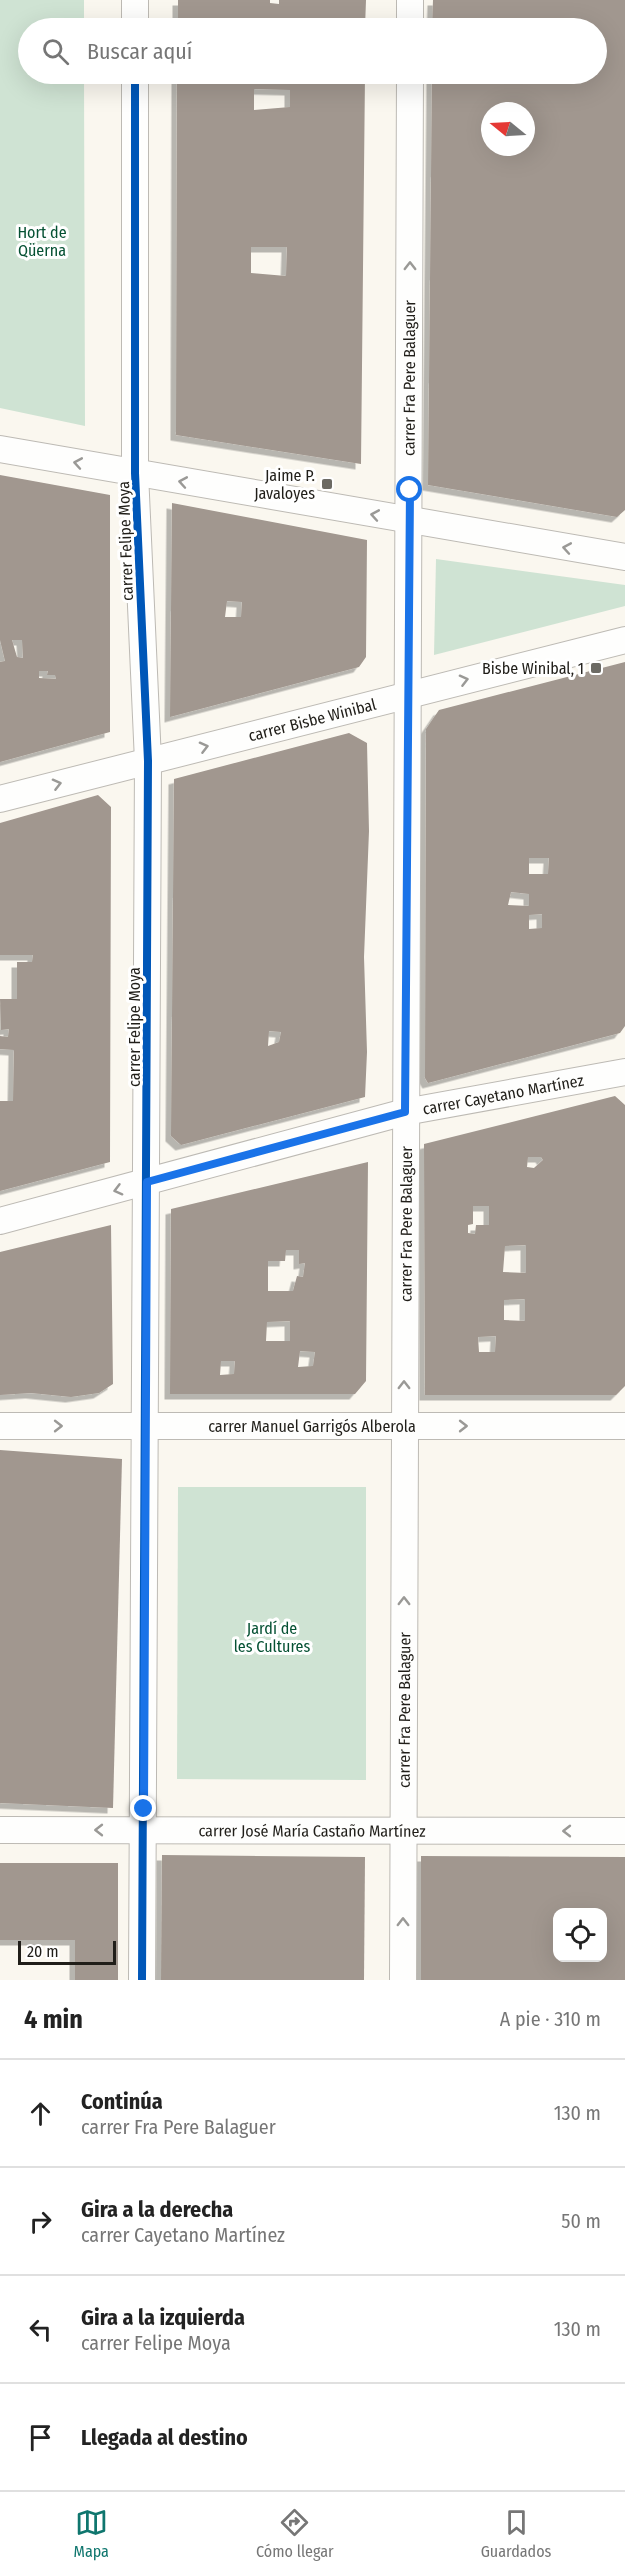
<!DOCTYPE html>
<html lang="es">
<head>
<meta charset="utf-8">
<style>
	body { margin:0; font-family:"Fira Sans Condensed",sans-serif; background:#f2f2f2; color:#222 }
	.controls { position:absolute; right:18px; bottom:18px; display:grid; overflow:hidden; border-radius:12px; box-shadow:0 6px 24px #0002 }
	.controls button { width:54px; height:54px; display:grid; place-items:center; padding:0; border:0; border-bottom:2px solid #e0e0e0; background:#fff; color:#222; font:30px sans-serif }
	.compass { position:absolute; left:481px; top:102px; width:54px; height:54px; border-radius:50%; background:#fff; box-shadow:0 6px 24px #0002; rotate:288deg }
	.scale { position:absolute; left:18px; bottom:15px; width:98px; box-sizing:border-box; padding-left:6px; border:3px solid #201e19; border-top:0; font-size:16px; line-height:21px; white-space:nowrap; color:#201e19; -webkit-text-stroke:4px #fff; paint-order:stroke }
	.stop { position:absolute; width:18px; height:18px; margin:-14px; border:4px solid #1a73e8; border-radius:50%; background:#fff }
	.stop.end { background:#1a73e8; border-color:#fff; box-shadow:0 2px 6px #0008 }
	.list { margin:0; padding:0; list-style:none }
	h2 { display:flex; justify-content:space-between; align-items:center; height:78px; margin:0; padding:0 24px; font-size:26px }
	h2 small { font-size:20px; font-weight:400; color:#767676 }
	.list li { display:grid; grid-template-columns:39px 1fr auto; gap:18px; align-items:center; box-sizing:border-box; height:108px; padding:0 24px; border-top:2px solid #e0e0e0 }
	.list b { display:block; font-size:22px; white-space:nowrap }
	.list p { margin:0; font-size:20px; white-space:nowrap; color:#767676 }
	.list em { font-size:20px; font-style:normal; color:#767676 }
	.icon { flex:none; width:33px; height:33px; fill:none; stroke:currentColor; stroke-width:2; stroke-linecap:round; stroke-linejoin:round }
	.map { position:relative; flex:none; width:625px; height:1980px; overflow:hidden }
	.search { position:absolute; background:#fff; box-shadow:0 6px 24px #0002; left:18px; right:18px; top:18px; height:66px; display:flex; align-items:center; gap:15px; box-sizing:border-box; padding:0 21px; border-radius:33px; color:#767676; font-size:22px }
	.sheet { height:510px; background:#fff }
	nav { display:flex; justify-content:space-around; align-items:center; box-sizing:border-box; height:84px; border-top:2px solid #e0e0e0; background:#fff; font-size:16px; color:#767676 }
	nav a { display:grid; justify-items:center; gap:3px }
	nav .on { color:#0f766e }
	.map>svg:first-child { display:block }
	.green { fill:#cfe3d3 }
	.building { fill:#a1978f; fill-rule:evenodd; filter:url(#shadow) }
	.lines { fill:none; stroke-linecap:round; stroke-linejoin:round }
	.street-casing { stroke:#bdbab4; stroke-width:28 }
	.street { stroke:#fefefd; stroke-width:26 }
	.cycleway-casing { stroke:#fff; stroke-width:11 }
	.cycleway { stroke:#0057b8; stroke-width:8 }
	.oneway { stroke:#9a9996 }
	.route { stroke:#1a73e8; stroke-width:8 }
	.poi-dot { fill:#6c6a64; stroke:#fff; stroke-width:2 }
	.labels { text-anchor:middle; stroke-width:6; stroke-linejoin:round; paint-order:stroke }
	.park-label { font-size:16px; fill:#055133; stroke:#fff }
	.street-label { font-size:16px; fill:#201e19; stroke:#fff }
	.poi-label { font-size:16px; fill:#201e19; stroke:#fff; text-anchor:end }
</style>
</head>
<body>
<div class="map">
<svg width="625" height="1980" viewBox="0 0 625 1980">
	<defs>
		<filter id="shadow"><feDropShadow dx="-5.5" dy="5.5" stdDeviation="0" flood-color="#0004"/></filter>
	</defs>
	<rect width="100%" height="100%" fill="#faf7ef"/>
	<g class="green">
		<path d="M0,0H84V28H28V74H84L85,426L0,408Z"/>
		<path d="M436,559L625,585V606L434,655Z"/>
		<path d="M178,1487H366V1780L177,1779Z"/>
	</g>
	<g class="building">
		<path d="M178,0H270V3L279,4V0H366L365,28H291V26H270V28H178Z"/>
		<path d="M433,0H625V510L617,517L428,485L432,74H597V28H432ZM490,111H526V147H490Z"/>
		<path d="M177,74H365L361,464L176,435ZM254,89L290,90V107L254,110ZM251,247H287L286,276L251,273Z"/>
		<path d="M0,475L110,495V732L0,762V662L5,661L0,640ZM12,640H22L23,658L17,657ZM39,671H48L47,675H55L56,679L39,678Z"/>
		<path d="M172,503L367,540L366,657L359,667L170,717ZM227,601L242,602L241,617H225Z"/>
		<path d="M625,662V1026L620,1033L428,1083L425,1078L426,729L439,710ZM529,858H549L548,874H529ZM511,892L529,894V906L508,905ZM542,914V928L529,929V915Z"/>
		<path d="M349,733L367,743L369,831L364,957L367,1052L365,1097L181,1145L171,1136L174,779ZM269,1031L281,1032L279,1042L268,1046Z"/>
		<path d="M98,795L111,807L110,1162L0,1191V1101H13L14,1050L0,1049V1036L8,1037L9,1029L1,1030L0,999H17V962H32L33,955H0V823Z"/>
		<path d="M615,1096L625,1105V1386L616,1395H425L424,1144ZM528,1157H541L543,1160L534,1168L527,1167ZM473,1206H489V1225H476L475,1234L468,1233V1225L473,1224ZM526,1245V1273L503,1272L505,1246ZM525,1299V1321L504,1320V1300ZM496,1336L495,1352H479L478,1337Z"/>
		<path d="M368,1162L366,1381L355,1394H170L171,1209ZM286,1250H299V1264L305,1263L303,1277L297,1276L293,1291H268V1261H285ZM290,1321V1341H266L267,1322ZM300,1351L315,1352L313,1366L298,1367ZM221,1361H235L234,1374L220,1375Z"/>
		<path d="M111,1225L113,1384L99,1393L71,1397L31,1393L0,1395V1252Z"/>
		<path d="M0,1450L122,1459L113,1808L0,1803Z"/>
		<path d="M162,1855L365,1857L364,1980H161Z"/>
		<path d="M421,1856L625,1857V1980H421ZM558,1912H603V1958H558Z"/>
		<path d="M0,1863H118V1980H75V1940H0Z"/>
	</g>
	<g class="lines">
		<g class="street-casing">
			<g id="street">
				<path d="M135,0V28"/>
				<path d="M410,28V0"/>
				<path d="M135,74V473L148,761L142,1980"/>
				<path d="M0,449L625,557"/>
				<path id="s1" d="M0,799L625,640"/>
				<path id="s2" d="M0,1221L405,1112L625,1072"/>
				<path id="s3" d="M0,1426H625"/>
				<path id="s4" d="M0,1830L625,1831"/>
				<path id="s5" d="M403,1980L410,74"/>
			</g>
		</g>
		<use href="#street" class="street"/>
		<g class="cycleway-casing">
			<path id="cycleway" d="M135,74V473L148,761L142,1980"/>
		</g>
		<use href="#cycleway" class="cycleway"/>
	</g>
	<defs><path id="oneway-chevron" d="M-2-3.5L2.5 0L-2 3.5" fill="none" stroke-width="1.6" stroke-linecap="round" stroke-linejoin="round" transform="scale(1.5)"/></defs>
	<g class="oneway">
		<use href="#oneway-chevron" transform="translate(410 266) rotate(-90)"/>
		<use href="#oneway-chevron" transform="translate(78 463) rotate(-170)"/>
		<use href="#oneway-chevron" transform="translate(183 482) rotate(-170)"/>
		<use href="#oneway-chevron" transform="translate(375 515) rotate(-170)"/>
		<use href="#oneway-chevron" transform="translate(567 548) rotate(-170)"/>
		<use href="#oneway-chevron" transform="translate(464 680) rotate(-14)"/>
		<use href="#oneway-chevron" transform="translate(204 747) rotate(-14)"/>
		<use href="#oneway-chevron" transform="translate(57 784) rotate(-14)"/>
		<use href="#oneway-chevron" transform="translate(118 1190) rotate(165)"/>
		<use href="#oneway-chevron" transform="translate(404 1385) rotate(-90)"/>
		<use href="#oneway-chevron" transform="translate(58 1426)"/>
		<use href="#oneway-chevron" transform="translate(463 1426)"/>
		<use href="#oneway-chevron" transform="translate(404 1601) rotate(-90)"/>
		<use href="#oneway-chevron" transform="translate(99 1830) rotate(-180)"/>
		<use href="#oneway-chevron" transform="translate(567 1831) rotate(-180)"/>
		<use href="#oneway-chevron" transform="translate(403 1922) rotate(-90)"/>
	</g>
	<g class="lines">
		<path class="route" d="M144,1809L147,1182L405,1112L410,490"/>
	</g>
	<g class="poi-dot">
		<rect x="321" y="478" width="12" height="12" rx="3"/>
		<rect x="590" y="662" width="12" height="12" rx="3"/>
	</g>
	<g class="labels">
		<g class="park-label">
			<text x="42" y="238">Hort de<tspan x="42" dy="18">Qüerna</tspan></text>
			<text x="272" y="1634">Jardí de<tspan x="272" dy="18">les Cultures</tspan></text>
		</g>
		<g class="street-label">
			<text dy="6" stroke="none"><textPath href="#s5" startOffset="1602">carrer Fra Pere Balaguer</textPath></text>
			<text transform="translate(125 541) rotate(-92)" y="6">carrer Felipe Moya</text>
			<text dy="6" stroke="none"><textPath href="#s1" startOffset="322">carrer Bisbe Winibal</textPath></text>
			<text transform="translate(134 1027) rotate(-90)" y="6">carrer Felipe Moya</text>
			<text dy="6" stroke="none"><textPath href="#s2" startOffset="519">carrer Cayetano Martínez</textPath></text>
			<text dy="6" stroke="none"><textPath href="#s5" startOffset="756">carrer Fra Pere Balaguer</textPath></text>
			<text dy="6" stroke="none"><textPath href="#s3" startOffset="312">carrer Manuel Garrigós Alberola</textPath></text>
			<text dy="6" stroke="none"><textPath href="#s5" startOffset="270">carrer Fra Pere Balaguer</textPath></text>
			<text dy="6" stroke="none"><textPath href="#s4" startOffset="312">carrer José María Castaño Martínez</textPath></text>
		</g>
		<g class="poi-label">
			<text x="315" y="481">Jaime P.<tspan x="315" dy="18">Javaloyes</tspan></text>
			<text x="584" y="674">Bisbe Winibal, 1</text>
		</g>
	</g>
</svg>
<div class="controls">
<button><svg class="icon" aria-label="locate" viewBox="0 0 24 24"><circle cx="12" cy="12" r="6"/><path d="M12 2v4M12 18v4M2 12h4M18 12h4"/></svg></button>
</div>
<svg class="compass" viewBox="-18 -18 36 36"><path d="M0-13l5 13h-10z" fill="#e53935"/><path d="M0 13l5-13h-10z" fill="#767676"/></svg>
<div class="scale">20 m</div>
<div class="stop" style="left:410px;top:490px"></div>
<div class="stop end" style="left:144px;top:1809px"></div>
<div class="search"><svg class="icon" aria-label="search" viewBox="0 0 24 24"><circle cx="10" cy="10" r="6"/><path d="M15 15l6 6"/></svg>Buscar aquí</div>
</div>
<section class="sheet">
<h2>4 min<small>A pie · 310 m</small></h2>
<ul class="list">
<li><svg class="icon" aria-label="ahead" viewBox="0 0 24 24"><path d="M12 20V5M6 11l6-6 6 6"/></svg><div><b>Continúa</b><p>carrer Fra Pere Balaguer</p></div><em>130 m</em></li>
<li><svg class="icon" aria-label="right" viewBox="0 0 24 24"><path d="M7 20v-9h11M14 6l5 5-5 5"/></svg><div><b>Gira a la derecha</b><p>carrer Cayetano Martínez</p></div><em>50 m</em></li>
<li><svg class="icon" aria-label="left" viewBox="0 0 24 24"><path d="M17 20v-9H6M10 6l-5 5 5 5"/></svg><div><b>Gira a la izquierda</b><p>carrer Felipe Moya</p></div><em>130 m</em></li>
<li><svg class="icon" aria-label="arrive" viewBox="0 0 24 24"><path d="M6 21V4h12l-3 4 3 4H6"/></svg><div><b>Llegada al destino</b></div></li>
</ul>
</section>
<nav>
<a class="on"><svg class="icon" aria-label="map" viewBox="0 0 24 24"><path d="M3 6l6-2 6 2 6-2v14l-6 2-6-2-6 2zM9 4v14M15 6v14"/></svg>Mapa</a>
<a><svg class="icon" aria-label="directions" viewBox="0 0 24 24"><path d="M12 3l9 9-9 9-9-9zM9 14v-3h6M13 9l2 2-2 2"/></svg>Cómo llegar</a>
<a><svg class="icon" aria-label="saved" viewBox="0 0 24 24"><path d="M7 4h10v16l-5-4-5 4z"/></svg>Guardados</a>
</nav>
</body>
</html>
